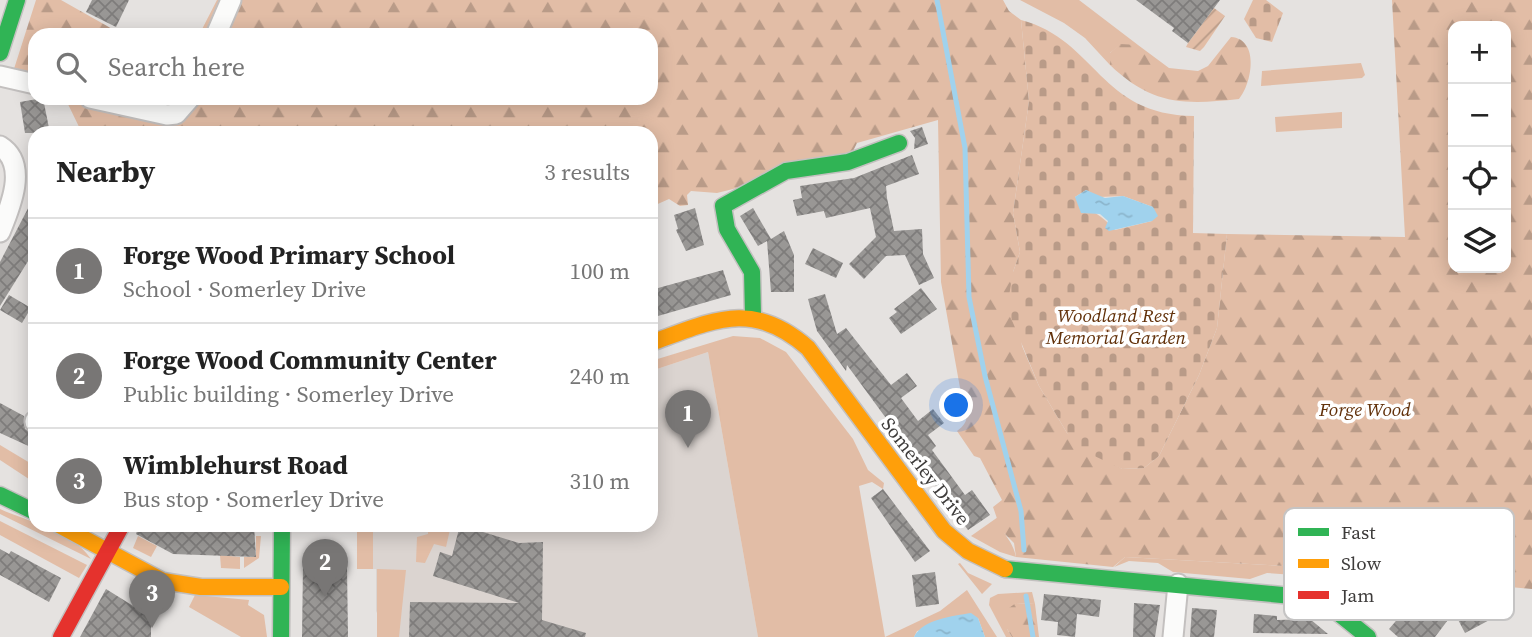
<!DOCTYPE html>
<html lang="en">
<head>
<meta charset="utf-8">
<style>
	body { margin:0; font-family:"Source Serif 4",serif; background:#f2f2f2; color:#222 }
	.controls { position:absolute; right:21px; top:21px; display:grid; overflow:hidden; border-radius:14px; box-shadow:0 4px 18px #0003 }
	.controls button { width:63px; height:63px; display:grid; place-items:center; padding:0; border:0; border-bottom:2px solid #e0e0e0; background:#fff; color:#222; font:35px sans-serif }
	.you { position:absolute; left:957px; top:406px; width:24px; height:24px; margin:-18px; border:5px solid #fff; border-radius:50%; background:#1a73e8; box-shadow:0 0 0 10px #1a73e833 }
	.badge { display:grid; place-items:center; width:46px; height:46px; border-radius:50%; background:#787675; color:#fff; font-size:23px; font-weight:700 }
	.pin { position:absolute; translate:-50% -58px; filter:drop-shadow(0 2px 4px #0008) }
	.pin::after { content:''; position:absolute; top:37px; width:24px; height:21px; background:inherit; clip-path:polygon(0 0,100% 0,50% 100%) }
	.list { margin:0; padding:0; list-style:none }
	h2 { display:flex; justify-content:space-between; align-items:center; height:91px; margin:0; padding:0 28px; font-size:30px }
	h2 small { font-size:23px; font-weight:400; color:#767676 }
	.list li { display:grid; grid-template-columns:46px 1fr auto; gap:21px; align-items:center; box-sizing:border-box; height:105px; padding:0 28px; border-top:2px solid #e0e0e0 }
	.list b { display:block; font-size:26px; white-space:nowrap }
	.list p { margin:0; font-size:23px; white-space:nowrap; color:#767676 }
	.list em { font-size:23px; font-style:normal; color:#767676 }
	.icon { flex:none; width:38px; height:38px; fill:none; stroke:currentColor; stroke-width:2; stroke-linecap:round; stroke-linejoin:round }
	.map { position:relative; flex:none; width:1532px; height:637px; overflow:hidden }
	.search { position:absolute; background:#fff; box-shadow:0 4px 18px #0003; left:28px; top:28px; width:630px; height:77px; display:flex; align-items:center; gap:18px; box-sizing:border-box; padding:0 24px; border-radius:21px; color:#767676; font-size:26px }
	.panel { position:absolute; background:#fff; box-shadow:0 4px 18px #0003; left:28px; top:126px; width:630px; height:406px; border-radius:21px }
	.map>svg:first-child { display:block }
	.built { fill:#dbd4d0 }
	.grass { fill:#e2bda6 }
	.forest { fill:url(#forest-firs); fill-rule:evenodd }
	.cemetery { fill:url(#cemetery-stones); fill-rule:evenodd }
	.garden { fill:url(#garden-furrows) }
	.water { fill:url(#water-ripples) }
	.lines { fill:none; stroke-linecap:round; stroke-linejoin:round }
	.stream { stroke:#a0d2ed; stroke-width:5 }
	.building { fill:url(#building-cross-hatch) }
	.street-casing { stroke:#c3c0bf; stroke-width:23 }
	.fast-casing { stroke:#c3c0bf; stroke-width:19 }
	.slow-casing { stroke:#c3c0bf; stroke-width:19 }
	.jam-casing { stroke:#c3c0bf; stroke-width:19 }
	.street { stroke:#fbfbfa; stroke-width:19 }
	.fast { stroke:#30b455; stroke-width:16 }
	.slow { stroke:#ff9f0a; stroke-width:16 }
	.jam { stroke:#e5322d; stroke-width:16 }
	.labels { text-anchor:middle; stroke-width:7; stroke-linejoin:round; paint-order:stroke }
	.park-label { font-size:19px; font-style:italic; fill:#62310a; stroke:#fff }
	.street-label { font-size:19px; fill:#3e3c3b; stroke:#fff }
	.key { fill:#fff; stroke:#c5c4c4; stroke-width:2 }
	.key-label { font-size:19px; fill:#3e3c3b }
</style>
</head>
<body>
<div class="map">
<svg width="1532" height="637" viewBox="0 0 1532 637">
	<defs>
		<pattern id="forest-firs" width="22" height="20" patternUnits="userSpaceOnUse" patternTransform="scale(1.75)"><rect width="22" height="20" fill="#e2bda6"/><path d="M5 1l3.5 6h-7zM16 11l3.5 6h-7z" fill="#b99b88"/></pattern>
		<pattern id="cemetery-stones" width="16" height="16" patternUnits="userSpaceOnUse" patternTransform="scale(1.75)"><rect width="16" height="16" fill="#e2bda6"/><path d="M2 7V4a2 2 0 0 1 4 0v3zM10 15v-3a2 2 0 0 1 4 0v3z" fill="#b99b88"/></pattern>
		<pattern id="garden-furrows" width="10" height="10" patternUnits="userSpaceOnUse" patternTransform="scale(1.75)"><rect width="10" height="10" fill="#e2bda6"/><path d="M-1 1l2-2M0 10L10 0M9 11l2-2" fill="none" stroke="#b99b88"/></pattern>
		<pattern id="water-ripples" width="26" height="14" patternUnits="userSpaceOnUse" patternTransform="scale(1.75)"><rect width="26" height="14" fill="#a0d2ed"/><path d="M2 4q2-2 4 0t4 0M15 11q2-2 4 0t4 0" fill="none" stroke="#8bb5cc"/></pattern>
		<pattern id="building-cross-hatch" width="8" height="8" patternUnits="userSpaceOnUse" patternTransform="scale(1.75)"><rect width="8" height="8" fill="#999795"/><path d="M0 0l8 8M0 8l8-8" fill="none" stroke="#7e7c7b"/></pattern>
	</defs>
	<rect width="100%" height="100%" fill="#e5e2e0"/>
	<path class="built" d="M708,352L758,637H389L376,611V569H357V525H651V371Z"/>
	<g class="grass">
		<path d="M1020,0H1079L1138,45H1120L1110,53V65L1085,38L1064,23Z"/>
		<path d="M1361,63L1365,75L1362,78L1261,86L1262,71Z"/>
		<path d="M1342,112V128L1276,132L1275,117Z"/>
		<path d="M733,336L760,338L786,352L853,439L868,470L884,483L883,489L872,482L859,486L885,637L940,611L967,590L997,637H985L978,618L917,631L914,637H758L708,352L651,371V361Z"/>
		<path d="M0,445L35,466V483L0,460Z"/>
		<path d="M0,509C29,522 72,531 91,559L0,514Z"/>
		<path d="M998,517C1001,534 1013,540 1016,557L1000,552L971,536Z"/>
		<path d="M0,521L87,565L79,578L0,535Z"/>
		<rect x="357" y="525" width="16" height="44"/>
		<path d="M428,525H451L446,547L434,544L425,563L416,562L417,537L428,534Z"/>
		<path d="M138,536L157,546L151,557L133,548Z"/>
		<path d="M256,536H261L259,558L244,568V557H256Z"/>
		<path d="M220,555L240,557V569L221,568Z"/>
		<path d="M1125,557L1285,566L1347,574L1345,598L1294,575L1267,573L1250,579L1173,572L1158,563L1129,561L1114,567Z"/>
		<path d="M960,563L968,573L992,584L982,594L958,564Z"/>
		<path d="M377,569L406,570L399,637H377Z"/>
		<path d="M1032,592L1035,604L1016,603L1007,629L1012,637H1006L989,605L990,598L998,594Z"/>
		<path d="M195,595L249,600L248,605L264,615L267,637H241L189,607Z"/>
	</g>
	<g class="forest">
		<path d="M36,0H61L123,35H35V91L13,72Z"/>
		<path d="M217,0H1003L1009,11L1021,20L1029,101L1013,213L1020,252L1013,272L1022,346L1039,386L1067,433L1122,469L1144,468L1159,456L1199,375L1217,328L1227,234L1405,237L1392,0H1532V589L1285,566L1125,557L1113,567L1016,557L1014,543L1001,530L993,507L1002,500L980,458L974,456L957,431C971,421 967,413 962,399L941,282L938,120L857,143L852,153L733,189L717,193L691,191L687,195L688,205L680,206L669,199L651,207V133H82L65,98H651V35H199ZM1453,26H1506V268H1453Z"/>
		<path d="M1231,37C1260,39 1252,84 1239,99C1183,105 1152,105 1110,65V53L1120,44L1138,45L1169,68L1198,71L1208,66Z"/>
		<path d="M1016,603L1035,604L1039,637H1012L1007,629L1006,610Z"/>
	</g>
	<g class="cemetery">
		<path d="M1253,0H1266L1283,13L1272,42L1256,38L1244,19Z"/>
		<path d="M1021,20C1097,40 1099,115 1194,116L1193,233L1227,234L1217,328L1199,375L1159,456L1144,468L1122,469L1086,452L1067,433L1039,386L1007,308L1013,272L1020,252L1013,213L1029,101ZM1086,190L1099,197L1123,196L1153,207L1152,221L1115,230C1103,216 1089,210 1075,197Z"/>
	</g>
	<path class="garden" d="M1214,8L1225,16L1204,47L1200,51L1186,47L1188,43Z"/>
	<g class="water">
		<path d="M1086,190L1105,198L1123,196L1153,207L1158,216L1152,221L1109,231L1105,228L1108,221L1100,214L1081,213L1075,197Z"/>
		<path d="M971,613L978,618L985,637H914C923,619 953,616 971,613Z"/>
	</g>
	<g class="lines">
		<g class="stream">
			<path d="M937,0L965,148L969,297L985,376L1021,511L1024,550"/>
			<path d="M1026,596L1033,637"/>
		</g>
	</g>
	<g class="building">
		<path d="M92,0H129L116,27L86,12Z"/>
		<path d="M1136,0H1220L1188,43L1172,31L1174,28Z"/>
		<path d="M43,98L50,133H25L20,102Z"/>
		<path d="M922,127L928,144L914,149L915,138L910,131Z"/>
		<path d="M912,155L919,174L886,186L887,198L894,231L922,229L923,254L934,278L919,285L905,255L886,256L864,279L849,264L876,237L870,208L826,218L824,211L797,216L793,200L802,198L800,186L854,178Z"/>
		<path d="M35,195V250L0,306V262Z"/>
		<path d="M695,208L704,245L686,251L676,230L678,229L674,215Z"/>
		<path d="M753,208L771,239L784,231L794,255V292H771L767,241L758,246L740,216Z"/>
		<path d="M813,248L843,263L836,278L805,264Z"/>
		<path d="M723,270L731,295L651,318V290Z"/>
		<path d="M921,288L937,309L901,334L889,318L897,312L894,309Z"/>
		<path d="M825,294L837,334L846,328L891,385L907,373L917,386L901,398L918,421L933,409L944,423L928,435L936,446L932,450L965,495L972,490L990,515L968,530L847,365L846,371L817,331L808,299Z"/>
		<path d="M9,295L31,308L22,323L0,310Z"/>
		<path d="M0,403L24,416L25,429L35,434V449L0,433Z"/>
		<path d="M883,489L930,551L915,562L871,498Z"/>
		<path d="M139,525H254L256,557L173,554L136,534Z"/>
		<path d="M460,525L519,543L543,542L542,620L586,633L585,637H409L410,602L519,603L433,576L440,552L452,556Z"/>
		<path d="M0,549L9,554L11,551L61,578L49,602L0,575Z"/>
		<path d="M303,566L347,568L348,637H302Z"/>
		<path d="M935,572L939,604L916,607L912,575Z"/>
		<path d="M106,589L151,617V637H80Z"/>
		<path d="M1044,594L1101,600L1099,617L1077,614L1075,637L1057,635L1058,622L1041,620Z"/>
		<path d="M1467,596L1458,608L1475,599L1499,601L1497,616L1465,633L1454,612L1435,637H1398L1389,629L1402,614L1391,613L1404,597L1429,616Z"/>
		<path d="M1134,603L1160,605L1155,637H1133Z"/>
		<path d="M1192,608L1217,610L1214,637H1190Z"/>
		<path d="M1254,614L1277,616V620L1310,619L1328,634L1253,633Z"/>
	</g>
	<g class="lines">
		<g class="street-casing">
			<g id="street">
				<path d="M216,35L231,0"/>
				<path d="M0,76L35,84"/>
				<path d="M90,98L167,115L176,114L190,98"/>
				<path d="M0,146C29,164 10,208 0,232"/>
				<path d="M35,422V421"/>
				<path d="M1173,637L1178,584"/>
			</g>
		</g>
		<g class="fast-casing">
			<g id="fast">
				<path d="M0,53L17,0"/>
				<path d="M753,316L752,272L727,229L723,206L786,171L848,162L899,143"/>
				<path d="M0,495L35,512"/>
				<path d="M1005,569L1303,597L1332,608L1368,637"/>
				<path d="M281,637L282,525"/>
			</g>
		</g>
		<g class="slow-casing">
			<g id="slow">
				<path d="M651,343C714,320 752,299 808,348L944,531L968,551L1005,569"/>
				<path d="M59,525L163,581L201,587H281"/>
			</g>
		</g>
		<g class="jam-casing">
			<path id="jam" d="M61,637L122,525"/>
		</g>
		<use href="#street" class="street"/>
		<use href="#fast" class="fast"/>
		<use href="#slow" class="slow"/>
		<use href="#jam" class="jam"/>
	</g>
	<g class="labels">
		<g class="park-label">
			<text x="1116" y="322">Woodland Rest<tspan x="1116" dy="22">Memorial Garden</tspan></text>
			<text x="1365" y="416">Forge Wood</text>
		</g>
		<g class="street-label">
			<text transform="translate(926 471) rotate(52)" y="7">Somerley Drive</text>
		</g>
	</g>
	<rect x="1284" y="508" width="230" height="112" rx="10" class="key"/>
	<rect x="1298" y="528" width="31" height="8" fill="#30b455"/>
	<rect x="1298" y="559" width="31" height="9" fill="#ff9f0a"/>
	<rect x="1298" y="591" width="31" height="8" fill="#e5322d"/>
	<g class="key-label">
		<text x="1341" y="539">Fast</text>
		<text x="1341" y="570">Slow</text>
		<text x="1341" y="602">Jam</text>
	</g>
</svg>
<div class="controls">
<button>+</button>
<button>−</button>
<button><svg class="icon" aria-label="locate" viewBox="0 0 24 24"><circle cx="12" cy="12" r="6"/><path d="M12 2v4M12 18v4M2 12h4M18 12h4"/></svg></button>
<button><svg class="icon" aria-label="layers" viewBox="0 0 24 24"><path d="M12 4l9 5-9 5-9-5zM3 14l9 5 9-5"/></svg></button>
</div>
<div class="you"></div>
<div class="pin badge" style="left:688px;top:448px">1</div>
<div class="pin badge" style="left:325px;top:597px">2</div>
<div class="pin badge" style="left:152px;top:628px">3</div>
<div class="search"><svg class="icon" aria-label="search" viewBox="0 0 24 24"><circle cx="10" cy="10" r="6"/><path d="M15 15l6 6"/></svg>Search here</div>
<section class="panel">
<h2>Nearby<small>3 results</small></h2>
<ul class="list">
<li><span class="badge">1</span><div><b>Forge Wood Primary School</b><p>School · Somerley Drive</p></div><em>100 m</em></li>
<li><span class="badge">2</span><div><b>Forge Wood Community Center</b><p>Public building · Somerley Drive</p></div><em>240 m</em></li>
<li><span class="badge">3</span><div><b>Wimblehurst Road</b><p>Bus stop · Somerley Drive</p></div><em>310 m</em></li>
</ul>
</section>
</div>
</body>
</html>
